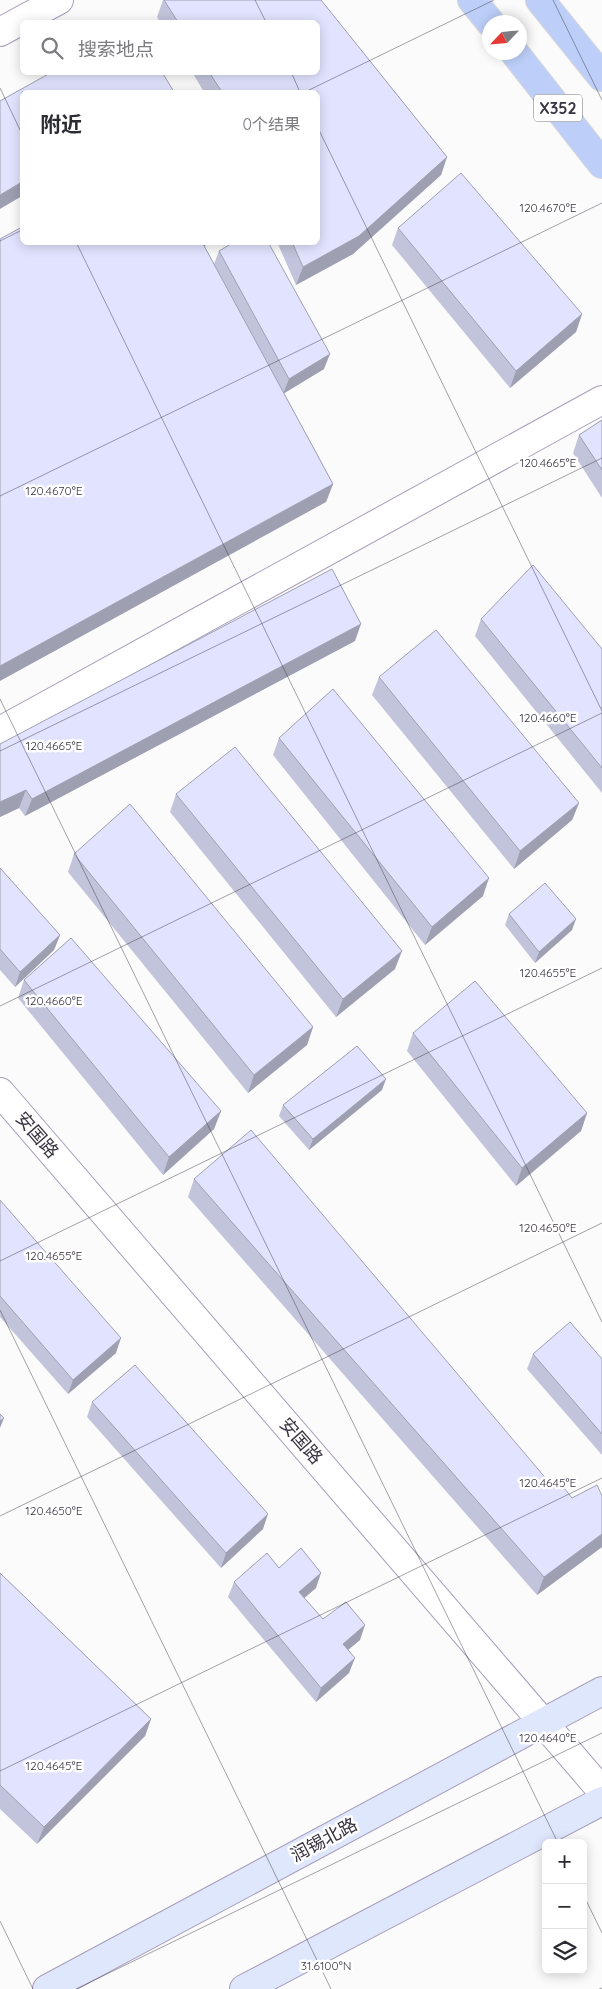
<!DOCTYPE html>
<html lang="zh">
<head>
<meta charset="utf-8">
<style>
	body { margin:0; font-family:Quicksand,"Noto Sans SC",sans-serif; background:#f7f7f7; color:#2b2b33 }
	.controls { position:absolute; right:15px; bottom:15px; display:grid; overflow:hidden; border-radius:8px; box-shadow:0 2px 12px #0003 }
	.controls button { width:45px; height:45px; display:grid; place-items:center; padding:0; border:0; border-bottom:1px solid #e1e1e2; background:#fff; color:#2b2b33; font:25px sans-serif }
	.compass { position:absolute; left:482px; top:15px; width:45px; height:45px; border-radius:50%; background:#fff; box-shadow:0 2px 12px #0003; rotate:244deg }
	.list { margin:0; padding:0; list-style:none }
	h2 { display:flex; justify-content:space-between; align-items:center; height:65px; margin:0; padding:0 20px; font-size:21px }
	h2 small { font-size:16px; font-weight:400; color:#7c7c81 }
	.icon { flex:none; width:28px; height:28px; fill:none; stroke:currentColor; stroke-width:2; stroke-linecap:round; stroke-linejoin:round }
	.map { position:relative; flex:none; width:602px; height:1989px; overflow:hidden }
	.search { position:absolute; background:#fff; box-shadow:0 2px 12px #0003; left:20px; top:20px; width:300px; height:55px; display:flex; align-items:center; gap:12px; box-sizing:border-box; padding:0 18px; border-radius:8px; color:#7c7c81; font-size:19px }
	.panel { position:absolute; background:#fff; box-shadow:0 2px 12px #0003; left:20px; top:90px; width:300px; height:155px; border-radius:8px }
	.map>svg:first-child { display:block }
	.lines { fill:none; stroke-linecap:round; stroke-linejoin:round }
	.minor-casing { stroke:#a89dbb; stroke-width:30 }
	.tertiary-casing { stroke:#a89dbb; stroke-width:30 }
	.secondary-casing { stroke:#a89dbb; stroke-width:30 }
	.primary-casing { stroke:#d7d6d9; stroke-width:30 }
	.minor { stroke:#fff; stroke-width:28 }
	.tertiary { stroke:#fff; stroke-width:28 }
	.secondary { stroke:#dee7fc; stroke-width:28 }
	.primary { stroke:#bdcff8; stroke-width:28 }
	.wall { fill:#c2c4db }
	.shaded-wall { fill:#9ea0b2 }
	.building { fill:#e2e4ff; stroke:#9ea0b2 }
	.ticks { fill:none; stroke:#383340; stroke-width:1; stroke-opacity:0.45 }
	.labels { text-anchor:middle; stroke-width:5; stroke-linejoin:round; paint-order:stroke }
	.shield { fill:#fff; stroke:#747079; stroke-width:1 }
	.shield-label { font-size:16px; font-weight:bold; fill:#383340 }
	.street-label { font-size:18px; fill:#383340; stroke:#fff }
	.ticks-label { font-size:12px; text-anchor:middle; fill:#383340; stroke:#fff; stroke-width:5; stroke-linejoin:round; paint-order:stroke }
</style>
</head>
<body>
<div class="map">
<svg width="602" height="1989" viewBox="0 0 602 1989">
	<rect width="100%" height="100%" fill="#fbfbfb"/>
	<g class="lines">
		<g class="minor-casing">
			<path id="minor" d="M0,731L602,400"/>
		</g>
		<g class="tertiary-casing">
			<g id="tertiary">
				<path d="M0,32L59,0"/>
				<path d="M0,1092L602,1791"/>
			</g>
		</g>
		<g class="secondary-casing">
			<g id="secondary">
				<path d="M47,1989L602,1691"/>
				<path d="M244,1989L602,1801"/>
			</g>
		</g>
		<g class="primary-casing">
			<g id="primary">
				<path d="M472,0L490,22"/>
				<path d="M540,0L602,77"/>
				<path d="M514,52L602,164"/>
			</g>
		</g>
		<use href="#minor" class="minor"/>
		<use href="#tertiary" class="tertiary"/>
		<use href="#secondary" class="secondary"/>
		<use href="#primary" class="primary"/>
	</g>
	<g class="wall">
		<path d="M163,0H321L447,157L441,175L353,254L296,285L277,242H318V92H204L192,72H318V22H160L157,17Z"/>
		<path d="M398,228L582,314L576,332L510,388L392,245Z"/>
		<path d="M22,242H210L204,246L214,264L219,251L324,369L284,393L333,484L326,502Z"/>
		<path d="M602,420V498L573,453L579,435Z"/>
		<path d="M481,619L602,649V793L475,636Z"/>
		<path d="M355,641L25,816L19,808L0,817V744Z"/>
		<path d="M379,677L579,803L572,820L514,869L372,695Z"/>
		<path d="M279,738L483,896L425,945L273,755Z"/>
		<path d="M176,794L395,969L336,1017L170,812Z"/>
		<path d="M74,854L313,1027L307,1045L248,1093L68,872Z"/>
		<path d="M0,868L60,935L54,950L15,987L0,970Z"/>
		<path d="M509,914L572,930L535,963L505,925Z"/>
		<path d="M24,980L221,1111L214,1129L163,1175L18,998Z"/>
		<path d="M413,1033L587,1113L581,1131L516,1186L407,1051Z"/>
		<path d="M382,1090L309,1150L279,1116L283,1105Z"/>
		<path d="M194,1179L554,1488L572,1498L602,1496V1547L537,1595L188,1197Z"/>
		<path d="M0,1200L116,1353L68,1394L0,1317Z"/>
		<path d="M533,1354L602,1359V1455L527,1369Z"/>
		<path d="M92,1402L263,1529L221,1568L87,1417Z"/>
		<path d="M279,1568L316,1588L304,1598L323,1619L360,1640L348,1650L349,1673L316,1702L228,1597L234,1582Z"/>
		<path d="M0,1573L151,1719L145,1736L37,1844L0,1809Z"/>
	</g>
	<g class="shaded-wall">
		<path d="M447,157L441,175L353,254L296,285L303,267Z"/>
		<path d="M22,182V196L0,209V195Z"/>
		<path d="M204,242H210L202,248Z"/>
		<path d="M582,314L576,332L510,388L516,371Z"/>
		<path d="M330,354L324,369L283,394L289,379Z"/>
		<path d="M333,484L326,502L0,681V666Z"/>
		<path d="M361,624L355,641L25,816L32,799Z"/>
		<path d="M26,790L19,808L0,817V802Z"/>
		<path d="M579,803L572,820L514,869L520,851Z"/>
		<path d="M489,878L483,896L425,945L432,927Z"/>
		<path d="M576,919L572,930L535,963L539,952Z"/>
		<path d="M60,935L54,950L15,987L20,972Z"/>
		<path d="M402,951L395,969L336,1017L343,999Z"/>
		<path d="M313,1027L307,1045L248,1093L254,1075Z"/>
		<path d="M386,1079L382,1090L309,1150L313,1139Z"/>
		<path d="M221,1111L214,1129L163,1175L169,1157Z"/>
		<path d="M587,1113L581,1131L516,1186L522,1168Z"/>
		<path d="M121,1338L116,1353L68,1394L73,1380Z"/>
		<path d="M4,1418L0,1428V1421Z"/>
		<path d="M268,1514L263,1529L221,1568L226,1553Z"/>
		<path d="M602,1534V1547L537,1595L544,1577Z"/>
		<path d="M321,1573L316,1588L294,1607L299,1592Z"/>
		<path d="M365,1625L360,1640L337,1659L343,1644Z"/>
		<path d="M355,1658L349,1673L316,1702L321,1688Z"/>
		<path d="M151,1719L145,1736L37,1844L44,1827Z"/>
	</g>
	<g class="building">
		<path d="M164,0H321L447,157L359,236L303,267L292,242H318V92H222L209,72H318V22H178Z"/>
		<path d="M52,72H162L174,92H22V182L0,195V101Z"/>
		<path d="M461,173L582,314L516,371L398,228Z"/>
		<path d="M22,227V242H202L333,484L0,666V239Z"/>
		<path d="M234,242H268L330,354L289,379L219,251Z"/>
		<path d="M602,420V470L579,435Z"/>
		<path d="M533,565L602,649V768L481,619Z"/>
		<path d="M332,569L361,624L32,799L26,790L0,802V744Z"/>
		<path d="M436,630L579,803L520,851L379,677Z"/>
		<path d="M333,689L489,878L432,927L279,738Z"/>
		<path d="M235,747L402,951L343,999L176,794Z"/>
		<path d="M130,804L313,1027L254,1075L74,854Z"/>
		<path d="M0,868L60,935L20,972L0,949Z"/>
		<path d="M545,883L576,919L539,952L509,914Z"/>
		<path d="M71,938L221,1111L169,1157L24,980Z"/>
		<path d="M475,981L587,1113L522,1168L413,1033Z"/>
		<path d="M357,1046L386,1079L313,1139L283,1105Z"/>
		<path d="M251,1130L554,1488L561,1484L572,1498L597,1485L602,1496V1534L544,1577L194,1179Z"/>
		<path d="M0,1200L121,1338L73,1380L0,1296Z"/>
		<path d="M570,1322L602,1359V1434L533,1354Z"/>
		<path d="M135,1365L268,1514L226,1553L92,1402Z"/>
		<path d="M0,1414L4,1418L0,1421Z"/>
		<path d="M301,1548L321,1573L299,1592L323,1619L346,1602L365,1625L343,1644L355,1658L321,1688L234,1582L267,1553L279,1568Z"/>
		<path d="M0,1573L151,1719L44,1827L0,1785Z"/>
	</g>
	<path class="ticks" d="M255,0L266,22M553,0L602,100M291,72L300,92M0,88L22,134M305,92L494,0M318,128L602,711M0,241L22,230M76,242L602,1322M0,496L602,203M0,699L558,1843M0,751L602,458M0,1006L602,713M0,1261L602,968M0,1310L331,1989M0,1516L602,1223M0,1771L602,1478M583,1894L602,1933M0,1921L33,1989M76,1989L602,1733M599,1989L602,1988"/>
	<g class="labels">
		<rect class="shield" x="534" y="94.5" width="48" height="27" rx="4"/>
		<g class="shield-label">
			<text x="558" y="114">X352</text>
		</g>
		<g class="street-label">
			<text transform="translate(37 1135) rotate(49)" y="6">安国路</text>
			<text transform="translate(301 1441) rotate(49)" y="6">安国路</text>
			<text transform="translate(324 1840) rotate(-28)" y="6">润锡北路</text>
		</g>
	</g>
	<g class="ticks-label">
		<text x="548" y="212">120.4670°E</text>
		<text x="548" y="467">120.4665°E</text>
		<text x="54" y="495">120.4670°E</text>
		<text x="548" y="722">120.4660°E</text>
		<text x="54" y="750">120.4665°E</text>
		<text x="548" y="977">120.4655°E</text>
		<text x="54" y="1005">120.4660°E</text>
		<text x="548" y="1232">120.4650°E</text>
		<text x="54" y="1260">120.4655°E</text>
		<text x="548" y="1487">120.4645°E</text>
		<text x="54" y="1515">120.4650°E</text>
		<text x="548" y="1742">120.4640°E</text>
		<text x="54" y="1770">120.4645°E</text>
		<text x="326" y="1970">31.6100°N</text>
	</g>
</svg>
<div class="controls">
<button>+</button>
<button>−</button>
<button><svg class="icon" aria-label="layers" viewBox="0 0 24 24"><path d="M12 4l9 5-9 5-9-5zM3 14l9 5 9-5"/></svg></button>
</div>
<svg class="compass" viewBox="-18 -18 36 36"><path d="M0-13l5 13h-10z" fill="#e53935"/><path d="M0 13l5-13h-10z" fill="#7c7c81"/></svg>
<div class="search"><svg class="icon" aria-label="search" viewBox="0 0 24 24"><circle cx="10" cy="10" r="6"/><path d="M15 15l6 6"/></svg>搜索地点</div>
<section class="panel">
<h2>附近<small>0个结果</small></h2>
<ul class="list">
</ul>
</section>
</div>
</body>
</html>
